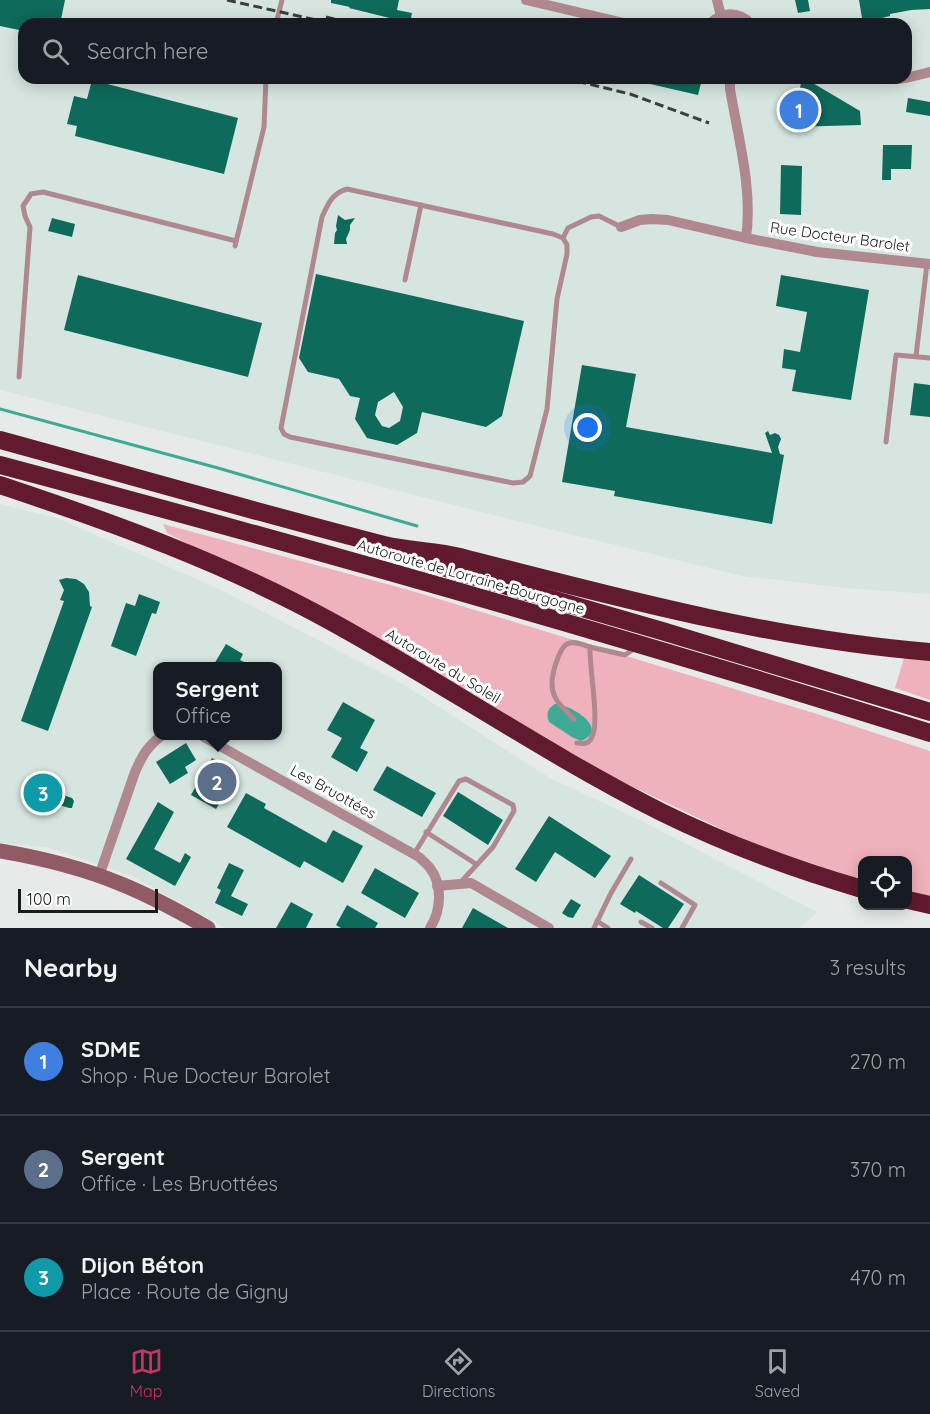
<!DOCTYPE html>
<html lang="en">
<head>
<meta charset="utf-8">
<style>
	body { margin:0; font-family:Quicksand,sans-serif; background:#20242c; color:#f1f3f6 }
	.controls { position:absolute; right:18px; bottom:18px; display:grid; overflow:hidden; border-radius:12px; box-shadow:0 3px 15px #0003 }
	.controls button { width:54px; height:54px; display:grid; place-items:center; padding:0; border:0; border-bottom:2px solid #363941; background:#171b24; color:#f1f3f6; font:30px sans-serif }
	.scale { position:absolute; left:18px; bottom:15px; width:140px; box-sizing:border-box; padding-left:6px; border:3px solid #1a1c1b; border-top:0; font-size:16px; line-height:21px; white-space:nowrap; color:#1a1c1b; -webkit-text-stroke:4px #fff; paint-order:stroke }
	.you { position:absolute; left:588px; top:428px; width:21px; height:21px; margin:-15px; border:4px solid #fff; border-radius:50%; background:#1a73e8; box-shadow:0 0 0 9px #1a73e833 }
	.badge { display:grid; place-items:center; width:39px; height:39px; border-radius:50%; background:#c4365f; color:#fff; font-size:20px; font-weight:700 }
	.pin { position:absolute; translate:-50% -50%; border:3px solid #fff; box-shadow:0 2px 6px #0006 }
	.popup { position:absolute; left:153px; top:662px; width:129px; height:78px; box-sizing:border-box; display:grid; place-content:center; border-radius:12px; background:#171b24; filter:drop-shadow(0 2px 4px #0005); font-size:20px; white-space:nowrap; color:#9ea1a6 }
	.popup b { font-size:22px; color:#f1f3f6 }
	.popup::after { content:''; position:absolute; left:50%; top:100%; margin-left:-12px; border:12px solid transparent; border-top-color:#171b24 }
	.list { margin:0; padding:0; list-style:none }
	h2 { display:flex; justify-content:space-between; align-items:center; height:78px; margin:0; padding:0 24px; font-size:26px }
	h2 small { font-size:20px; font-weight:400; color:#9ea1a6 }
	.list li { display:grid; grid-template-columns:39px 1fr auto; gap:18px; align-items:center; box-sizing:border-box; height:108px; padding:0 24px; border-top:2px solid #363941 }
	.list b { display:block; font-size:22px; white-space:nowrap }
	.list p { margin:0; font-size:20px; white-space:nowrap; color:#9ea1a6 }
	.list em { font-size:20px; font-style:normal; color:#9ea1a6 }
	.icon { flex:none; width:33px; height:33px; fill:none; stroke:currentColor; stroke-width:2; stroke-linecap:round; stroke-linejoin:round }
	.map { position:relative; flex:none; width:930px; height:928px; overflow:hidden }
	.search { position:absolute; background:#171b24; box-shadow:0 3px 15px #0003; left:18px; right:18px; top:18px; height:66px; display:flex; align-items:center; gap:15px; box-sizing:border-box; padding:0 21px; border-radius:18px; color:#9ea1a6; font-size:22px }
	.sheet { height:402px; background:#171b24 }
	nav { display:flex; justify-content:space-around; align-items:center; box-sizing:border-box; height:84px; border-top:2px solid #363941; background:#171b24; font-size:16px; color:#9ea1a6 }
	nav a { display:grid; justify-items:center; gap:3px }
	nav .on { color:#c4365f }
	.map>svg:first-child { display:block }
	.built { fill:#d6e5e0; fill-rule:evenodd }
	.green { fill:#efb2bc }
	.water { fill:#3caa94 }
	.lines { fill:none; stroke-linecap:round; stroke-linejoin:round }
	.stream { stroke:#3caa94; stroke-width:3 }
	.building { fill:#0e6a5a; fill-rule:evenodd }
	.lane { stroke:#af898f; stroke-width:5 }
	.street { stroke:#af898f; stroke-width:10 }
	.secondary { stroke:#905b64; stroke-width:15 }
	.highway { stroke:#621a2e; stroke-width:18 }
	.rail { stroke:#3c3e3d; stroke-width:3; stroke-dasharray:9 4.5; stroke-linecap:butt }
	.labels { text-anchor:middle; stroke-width:6; stroke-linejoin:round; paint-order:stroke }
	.street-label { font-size:15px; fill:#1a1c1b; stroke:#fff }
</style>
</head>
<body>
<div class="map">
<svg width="930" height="928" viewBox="0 0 930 928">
	<rect width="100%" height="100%" fill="#e6ebea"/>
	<g class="built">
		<path d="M0,0H930V594L846,588L742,576L529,524L0,390ZM24,24H906V78H24Z"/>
		<path d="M0,504L57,518L217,588L403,684L550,778L640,820L817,912L800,928H225L134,877L51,848L0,843ZM157,666H277V736H157Z"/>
	</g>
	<g class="green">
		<path d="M163,524L409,590L817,714L930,751V896L908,891V860H862V880L774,851L734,835L596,769L194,547L167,533Z"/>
		<path d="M904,658L930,659V700L895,688Z"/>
	</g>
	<path class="water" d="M555,704C570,704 611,729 581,741L572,737L549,722C546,714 547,709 555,704Z"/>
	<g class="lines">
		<path class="stream" d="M0,409L218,468L417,526"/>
	</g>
	<g class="building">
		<path d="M0,0H65L60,24H24V31L0,26Z"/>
		<path d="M331,0H399L397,10L412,13L410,23L349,8L350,7L331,3Z"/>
		<path d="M795,0H808L810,11L798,13Z"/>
		<path d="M859,0H930V9L911,10L890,14V16L878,19V24H863Z"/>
		<path d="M638,78H673L692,83L693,78L702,79L698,95L637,81Z"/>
		<path d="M802,79L805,80L806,79L860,111L861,125L791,127Z"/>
		<path d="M92,80L238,118L224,174L75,136L77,126L67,124L74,96L87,99Z"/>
		<path d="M908,98L930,102V116L906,112Z"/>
		<path d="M883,145H912L911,169H891V180H882Z"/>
		<path d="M781,165L802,166L801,215L780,214Z"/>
		<path d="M338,215L345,220L355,218L350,225V230L346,239L347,244H334L335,233L337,230L336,226Z"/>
		<path d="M52,218L75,224L72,237L48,231Z"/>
		<path d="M316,274L524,321L502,416L486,427L422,412L417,433L397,445L367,438L355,419L360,398L350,396L339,379L308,372L299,358ZM394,392L403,407L400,421L389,428L382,426L375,415L378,402Z"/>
		<path d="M78,275L262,323L248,377L64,330Z"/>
		<path d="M781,275L869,290L851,400L792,391L796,370L782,368L784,349L800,352L807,312L776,306Z"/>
		<path d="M582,365L636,374L626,427L772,453L765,433L768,431L770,435L775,433L779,435L781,439L778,447L780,454L784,455L772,524L614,496L615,491L562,482Z"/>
		<path d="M914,383L930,385V417L910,415Z"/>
		<path d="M66,578L76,579L84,584L89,592L90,606L92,607L48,731L21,721L64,601L60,600L64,590L59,580Z"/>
		<path d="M139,594L160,602L156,614L152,613L136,656L111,646L126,603L135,606Z"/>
		<path d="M226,644L243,654L240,660L252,666H213Z"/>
		<path d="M343,702L375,720L360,748L368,752L357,772L331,757L342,738L327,730Z"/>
		<path d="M186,743L196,760L185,767L188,773L170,784L156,762Z"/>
		<path d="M212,758L237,773L216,809L191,795Z"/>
		<path d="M387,766L436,793L422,817L373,790Z"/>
		<path d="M32,778L53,784L51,791L72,798L74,801L72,808H69L30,796V793L28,792Z"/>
		<path d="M458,792L503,820L488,845L443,816Z"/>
		<path d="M246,793L266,804L264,808L326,843L333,830L363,846L343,883L304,861L300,868L227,827Z"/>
		<path d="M158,802L174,812L154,849L180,863L185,853L191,857L175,886L126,859Z"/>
		<path d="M549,816L611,856L595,878L555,852L536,882L515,869Z"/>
		<path d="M229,863L244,870L231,896L248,904L242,916L215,903L221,890L217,888Z"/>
		<path d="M375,868L419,893L405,918L361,893Z"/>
		<path d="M639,875L684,904L668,928H663L636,911L635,913L620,904Z"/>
		<path d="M571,899L581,905L573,918L568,917L562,913Z"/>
		<path d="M291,902L313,914L306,928H276Z"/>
		<path d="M347,905L378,923L375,928H341L336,925Z"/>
		<path d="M473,908L508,928H462Z"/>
	</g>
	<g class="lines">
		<g class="lane">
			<path d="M276,24L282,0"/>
			<path d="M347,189L553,234L563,238L567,245V254L557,299L547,409L530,476L523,482L513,483L290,437L284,434L281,428L322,217C328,204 332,193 347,189Z"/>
			<path d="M563,238L568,228L591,217L599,216L621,227"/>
			<path d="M235,246L264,127L266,78"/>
			<path d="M405,280L421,205"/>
			<path d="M916,356L927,264"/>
			<path d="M19,377L30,227L25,216L23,206L31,194L43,192L236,241"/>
			<path d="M886,442L896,355L930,358"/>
			<path d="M574,719C568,712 559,706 555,697C553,693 552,688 552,683C552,674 559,648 567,644C574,640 583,645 590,647"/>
			<path d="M577,743C584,744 589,744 592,737C600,723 589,666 590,647L625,655L635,648"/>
			<path d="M426,832L476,864"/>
			<path d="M414,854L459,781L466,779L513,805L514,811L493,847L460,883"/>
			<path d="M661,883L695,905L682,928"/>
			<path d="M597,921L608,928"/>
			<path d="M641,922L652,928"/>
			<path d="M594,928L611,893L631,859"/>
		</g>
		<g class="street">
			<path d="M526,0L628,24"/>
			<path d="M717,0L721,16"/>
			<path d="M710,24C722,11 739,11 751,24"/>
			<path d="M730,78V89C738,137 753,189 746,238L817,252L930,264"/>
			<path d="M872,78L898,79L904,78"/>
			<path d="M906,78L930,72"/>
			<path d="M621,227L640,220L652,219L668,220L746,238"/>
			<path d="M202,736L419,857C423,861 427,864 430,868C443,885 441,911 430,928"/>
			<path d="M99,876L135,772C142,756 147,747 161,736"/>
			<path d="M437,886L471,883L549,928"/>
		</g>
		<path class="secondary" d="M0,851C41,858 82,868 121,884C151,896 180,912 208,928"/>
		<g class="highway">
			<path d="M0,440C128,475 256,512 384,545C409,551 435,551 460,557C615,597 770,639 930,652"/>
			<path d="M0,465C312,548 622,636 930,733"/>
			<path d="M0,485C114,523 227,564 332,622C443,683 548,755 661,812C726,844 793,869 862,889"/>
			<path d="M426,560L452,570L662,631L930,712"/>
			<path d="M908,900L930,905"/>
		</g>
		<g class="rail">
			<path d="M227,0L334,24"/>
			<path d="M326,17L355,24"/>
			<path d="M564,78L630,94L709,123"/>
		</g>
	</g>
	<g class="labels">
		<g class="street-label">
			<text transform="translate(840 237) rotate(8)" y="5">Rue Docteur Barolet</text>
			<text transform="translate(471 577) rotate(16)" y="5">Autoroute de Lorraine-Bourgogne</text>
			<text transform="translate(443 666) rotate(31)" y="5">Autoroute du Soleil</text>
			<text transform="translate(333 792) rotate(29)" y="5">Les Bruottées</text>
		</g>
	</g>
</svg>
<div class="controls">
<button><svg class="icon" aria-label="locate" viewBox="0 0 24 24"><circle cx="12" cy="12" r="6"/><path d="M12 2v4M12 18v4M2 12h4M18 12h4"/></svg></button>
</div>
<div class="scale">100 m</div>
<div class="you"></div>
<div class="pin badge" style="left:799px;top:110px;background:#3f7fe0">1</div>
<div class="pin badge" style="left:217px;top:782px;background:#5c6f8a">2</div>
<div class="popup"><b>Sergent</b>Office</div>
<div class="pin badge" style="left:43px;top:793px;background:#0f9aa8">3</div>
<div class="search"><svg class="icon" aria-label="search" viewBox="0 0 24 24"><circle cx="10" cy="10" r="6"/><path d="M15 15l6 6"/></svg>Search here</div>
</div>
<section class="sheet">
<h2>Nearby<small>3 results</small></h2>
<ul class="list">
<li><span class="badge" style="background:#3f7fe0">1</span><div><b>SDME</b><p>Shop · Rue Docteur Barolet</p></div><em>270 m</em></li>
<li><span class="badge" style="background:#5c6f8a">2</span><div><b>Sergent</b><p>Office · Les Bruottées</p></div><em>370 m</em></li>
<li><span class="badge" style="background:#0f9aa8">3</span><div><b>Dijon Béton</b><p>Place · Route de Gigny</p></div><em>470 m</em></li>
</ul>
</section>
<nav>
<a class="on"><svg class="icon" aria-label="map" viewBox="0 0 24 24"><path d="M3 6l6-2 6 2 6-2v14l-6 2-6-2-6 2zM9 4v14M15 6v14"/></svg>Map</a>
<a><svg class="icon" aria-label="directions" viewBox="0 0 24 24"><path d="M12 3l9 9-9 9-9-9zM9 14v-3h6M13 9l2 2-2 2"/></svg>Directions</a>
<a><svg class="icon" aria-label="saved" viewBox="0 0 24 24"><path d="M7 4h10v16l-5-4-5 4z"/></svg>Saved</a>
</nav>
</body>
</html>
